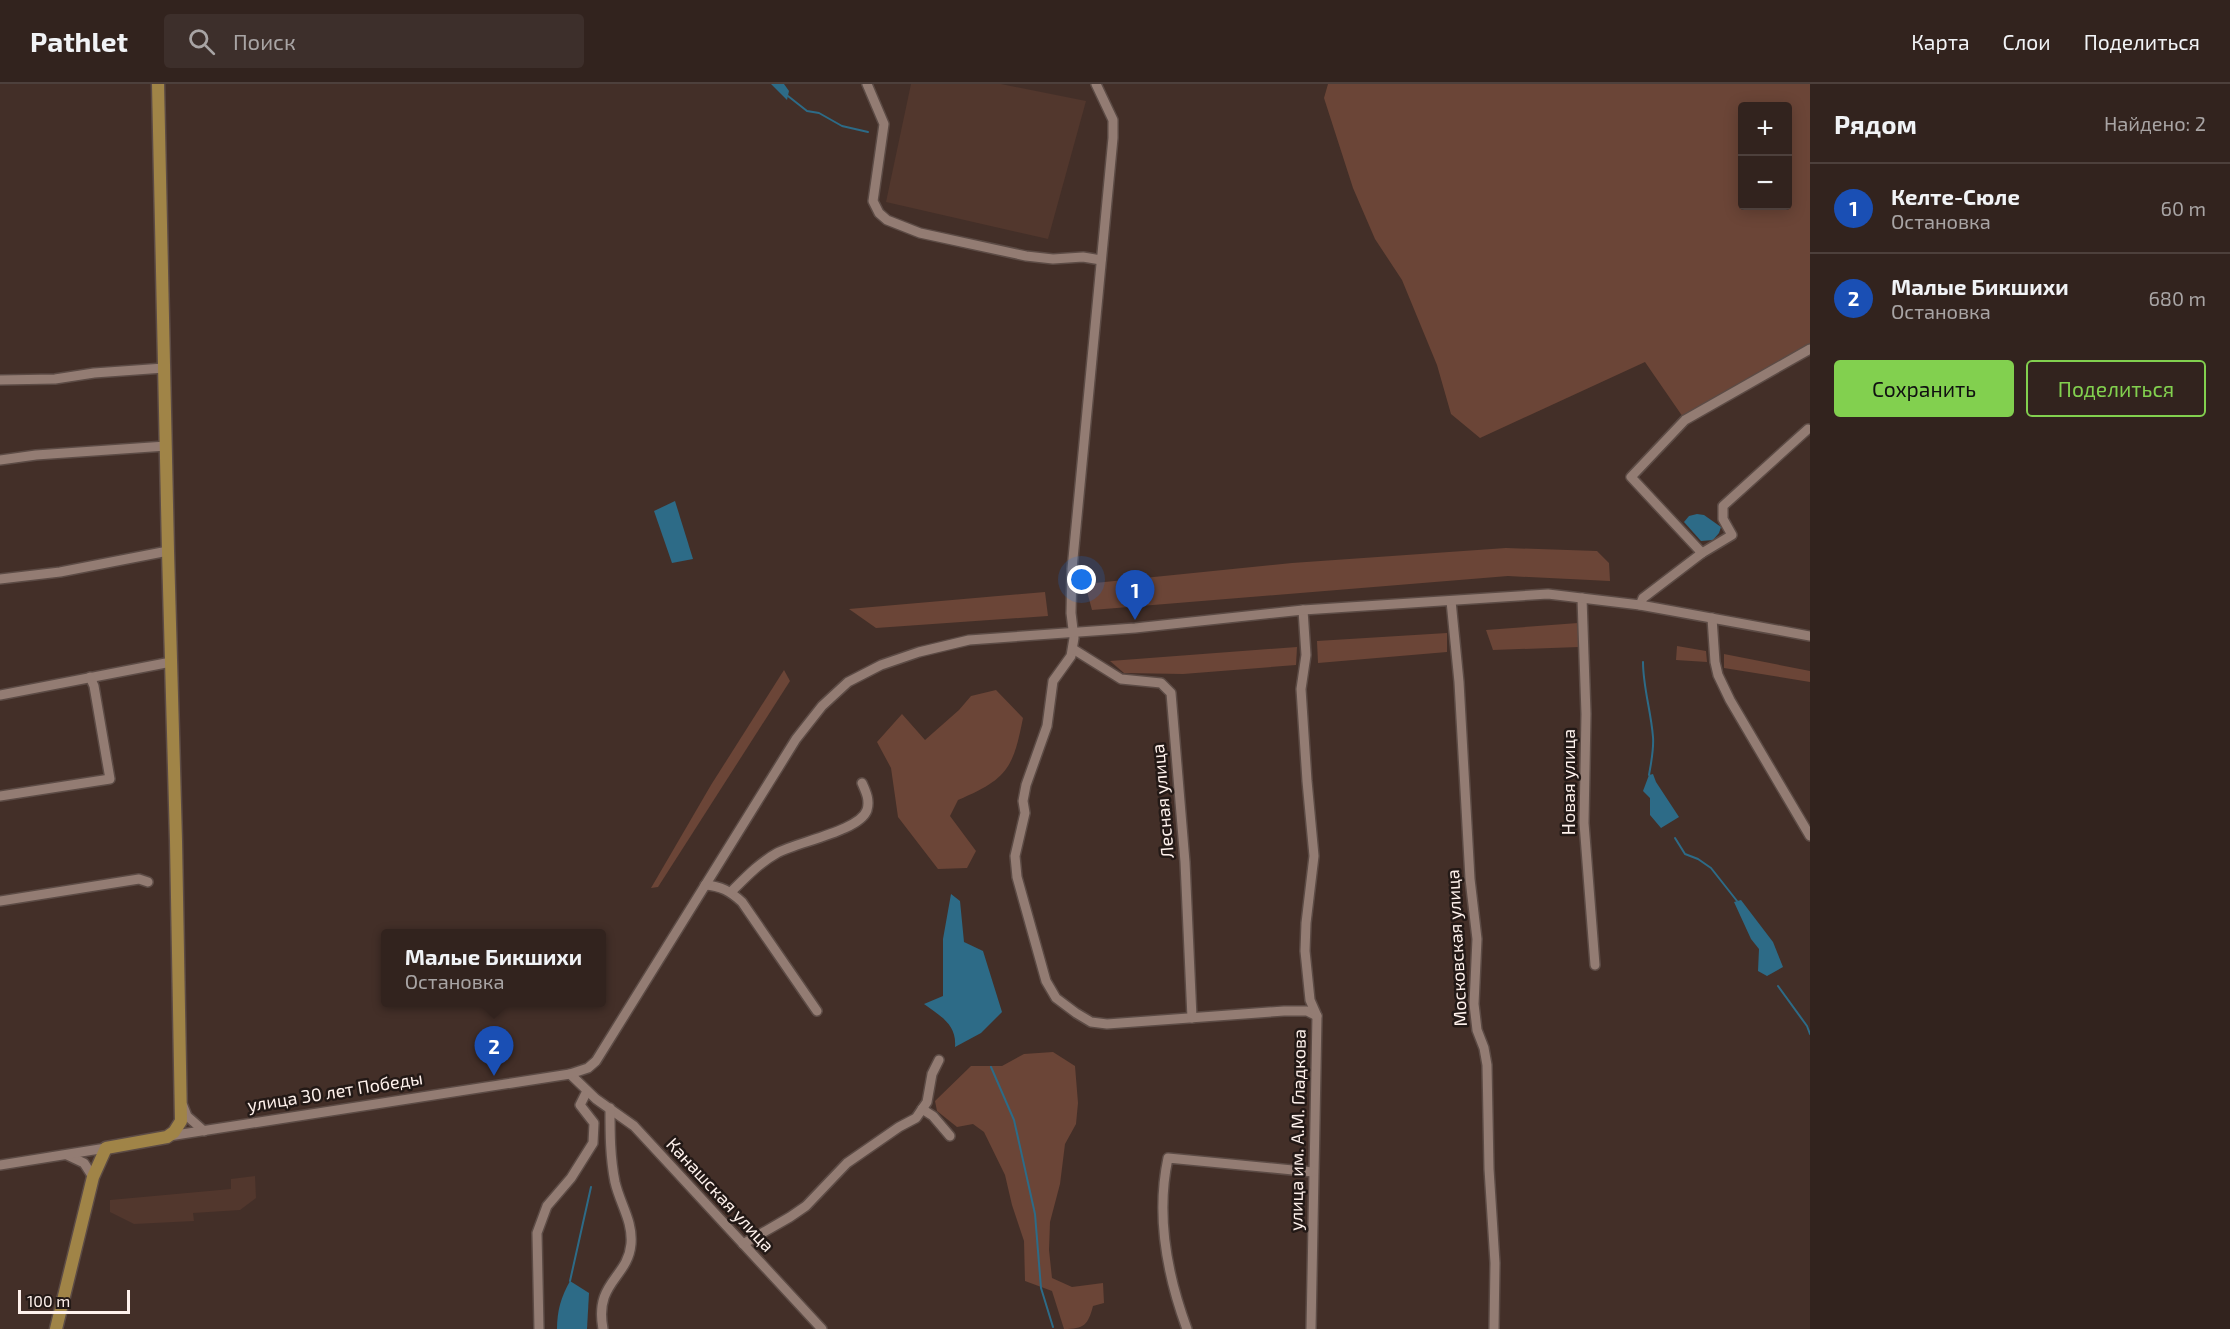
<!DOCTYPE html>
<html lang="ru">
<head>
<meta charset="utf-8">
<style>
	body { margin:0; font-family:"Exo 2",sans-serif; background:#3d2f2b; color:#f1f3f6 }
	.controls { position:absolute; right:18px; top:18px; display:grid; overflow:hidden; border-radius:6px; box-shadow:0 3px 15px #0003 }
	.controls button { width:54px; height:54px; display:grid; place-items:center; padding:0; border:0; border-bottom:2px solid #4d403c; background:#32231e; color:#f1f3f6; font:30px sans-serif }
	.scale { position:absolute; left:18px; bottom:15px; width:112px; box-sizing:border-box; padding-left:6px; border:3px solid #fef1ec; border-top:0; font-size:16px; line-height:21px; white-space:nowrap; color:#fef1ec; -webkit-text-stroke:4px #231916; paint-order:stroke }
	.you { position:absolute; left:1082px; top:496px; width:21px; height:21px; margin:-15px; border:4px solid #fff; border-radius:50%; background:#1a73e8; box-shadow:0 0 0 9px #1a73e833 }
	.badge { display:grid; place-items:center; width:39px; height:39px; border-radius:50%; background:#82d04f; color:#fff; font-size:20px; font-weight:700 }
	.pin { position:absolute; translate:-50% -50px; filter:drop-shadow(0 2px 3px #0008) }
	.pin::after { content:''; position:absolute; top:32px; width:21px; height:18px; background:inherit; clip-path:polygon(0 0,100% 0,50% 100%) }
	.popup { position:absolute; left:381px; top:845px; width:225px; height:78px; box-sizing:border-box; display:grid; place-content:center; border-radius:6px; background:#32231e; filter:drop-shadow(0 2px 4px #0005); font-size:20px; white-space:nowrap; color:#a8a4a4 }
	.popup b { font-size:22px; color:#f1f3f6 }
	.popup::after { content:''; position:absolute; left:50%; top:100%; margin-left:-12px; border:12px solid transparent; border-top-color:#32231e }
	.list { margin:0; padding:0; list-style:none }
	h2 { display:flex; justify-content:space-between; align-items:center; height:78px; margin:0; padding:0 24px; font-size:26px }
	h2 small { font-size:20px; font-weight:400; color:#a8a4a4 }
	.list li { display:grid; grid-template-columns:39px 1fr auto; gap:18px; align-items:center; box-sizing:border-box; height:90px; padding:0 24px; border-top:2px solid #4d403c }
	.list b { display:block; font-size:22px; white-space:nowrap }
	.list p { margin:0; font-size:20px; white-space:nowrap; color:#a8a4a4 }
	.list em { font-size:20px; font-style:normal; color:#a8a4a4 }
	.actions { display:flex; gap:12px; padding:18px 24px }
	.actions a { flex:1; padding:14px 0; border:2px solid #82d04f; border-radius:6px; text-align:center; font-size:21px; color:#82d04f }
	.actions .main { background:#82d04f; color:#111 }
	.icon { flex:none; width:33px; height:33px; fill:none; stroke:currentColor; stroke-width:2; stroke-linecap:round; stroke-linejoin:round }
	.map { position:relative; flex:none; width:1810px; height:1245px; overflow:hidden }
	header { display:flex; align-items:center; gap:36px; box-sizing:border-box; height:84px; padding:0 30px; background:#32231e; border-bottom:2px solid #4d403c }
	header strong { font-size:28px }
	nav { display:flex; gap:33px; margin-inline-start:auto; font-size:21px }
	.search { width:420px; height:54px; background:#3d2f2b; display:flex; align-items:center; gap:15px; box-sizing:border-box; padding:0 21px; border-radius:6px; color:#a8a4a4; font-size:22px }
	main { display:flex }
	aside { flex:1; background:#32231e }
	.map>svg:first-child { display:block }
	.built { fill:#52372d }
	.green { fill:#6b4537; fill-rule:evenodd }
	.water { fill:#2d6b87 }
	.lines { fill:none; stroke-linecap:round; stroke-linejoin:round }
	.stream { stroke:#2d6b87; stroke-width:2 }
	.minor-casing { stroke:#5c4b45; stroke-width:12 }
	.major-casing { stroke:#5c4b45; stroke-width:15 }
	.minor { stroke:#937c73; stroke-width:9 }
	.major { stroke:#a08447; stroke-width:12 }
	.labels { text-anchor:middle; stroke-width:5; stroke-linejoin:round; paint-order:stroke }
	.street-label { font-size:18px; fill:#fef1ec; stroke:#231916 }
</style>
</head>
<body>
<header>
<strong>Pathlet</strong>
<div class="search"><svg class="icon" aria-label="search" viewBox="0 0 24 24"><circle cx="10" cy="10" r="6"/><path d="M15 15l6 6"/></svg>Поиск</div>
<nav><a>Карта</a><a>Слои</a><a>Поделиться</a></nav>
</header>
<main>
<div class="map">
<svg width="1810" height="1245" viewBox="0 0 1810 1245">
	<rect width="100%" height="100%" fill="#432f28"/>
	<g class="built">
		<path d="M911,0H1001L1086,17L1048,155L886,118Z"/>
		<path d="M255,1092L256,1114L240,1126L193,1129L194,1137L134,1140L110,1128V1116L231,1105V1095Z"/>
	</g>
	<g class="green">
		<path d="M1328,0H1810V265L1685,336L1645,278L1480,354L1451,330L1437,281L1402,196L1375,155L1353,104L1324,14ZM1742,22H1788V122H1742Z"/>
		<path d="M1506,464L1597,467L1609,479L1610,497L1508,492L1092,526L1085,500L1292,479Z"/>
		<path d="M1045,508L1048,532L876,544L849,525Z"/>
		<path d="M1578,539L1579,563L1493,566L1486,546Z"/>
		<path d="M1447,549V568L1318,579L1317,557Z"/>
		<path d="M1677,562L1706,567L1707,578L1676,576Z"/>
		<path d="M1297,563L1296,581L1183,590L1124,589L1110,577Z"/>
		<path d="M1724,570L1810,587V598L1724,584Z"/>
		<path d="M784,586L790,597L658,803L651,804L711,701Z"/>
		<path d="M996,606L1023,634C1013,685 1007,695 958,716L950,732L976,767L967,784L938,785L898,733L891,684L877,658L902,630L925,656L959,626L971,612Z"/>
		<path d="M1053,968L1075,982L1078,1019L1076,1040L1065,1060L1060,1100L1050,1138L1049,1166L1052,1194L1072,1203L1103,1199L1104,1219L1093,1222C1088,1241 1084,1245 1064,1245L1052,1207L1025,1197L1024,1157L1012,1121L1005,1091L984,1048L973,1040L957,1043L937,1027L935,1017L971,982H1002L1024,970Z"/>
	</g>
	<g class="water">
		<path d="M771,0H784L789,7L787,16Z"/>
		<path d="M675,417L693,475L672,479L654,427Z"/>
		<path d="M1697,430L1704,431L1721,443L1719,449L1713,456L1701,457L1684,438L1689,432Z"/>
		<path d="M1653,690L1656,698L1679,733L1661,744L1650,731V714L1643,707L1649,691Z"/>
		<path d="M951,810L960,817L964,858L983,867L1002,928L981,949L955,963C957,940 940,932 924,920L943,912V855Z"/>
		<path d="M1741,816L1773,858L1783,883L1767,892L1758,887L1759,865L1751,855L1734,818Z"/>
		<path d="M570,1197L589,1209L587,1245H557C557,1227 561,1213 570,1197Z"/>
	</g>
	<g class="lines">
		<g class="stream">
			<path d="M788,12L807,27L819,29L842,42L868,48"/>
			<path d="M1643,578C1643,603 1651,627 1653,653C1654,666 1651,679 1649,691"/>
			<path d="M1675,754L1685,770L1698,775L1711,784L1737,817"/>
			<path d="M1778,902L1807,942L1810,950"/>
			<path d="M991,983L1014,1036L1035,1130L1041,1204L1053,1243"/>
			<path d="M570,1197L591,1103"/>
		</g>
		<g class="minor-casing">
			<g id="minor">
				<path d="M867,0L884,40L873,117L879,129L887,136L920,149L1026,172L1053,175L1083,173L1101,176"/>
				<path d="M1096,0L1113,36V54L1072,485L1071,529L1074,554L1071,572L1053,597L1047,642L1026,701L1023,717L1025,729L1015,772L1017,793L1046,897L1056,914L1076,929L1091,938L1107,940L1284,927H1307L1317,932"/>
				<path d="M0,296L55,295L94,289L164,284"/>
				<path d="M0,376L36,371L166,362"/>
				<path d="M1702,469L1732,451L1723,435V422L1808,345"/>
				<path d="M0,495L60,488L168,467"/>
				<path d="M1582,514L1586,630L1584,739L1595,881"/>
				<path d="M1451,517L1459,598L1470,795L1477,855L1474,920L1477,946L1484,964L1487,981L1489,1085L1495,1179L1494,1245"/>
				<path d="M1640,521L1643,514L1702,469L1631,393L1685,336L1810,265"/>
				<path d="M1303,526L1306,571L1301,605L1307,697L1314,772L1306,839L1305,867L1310,916L1317,932L1311,1245"/>
				<path d="M1712,534L1715,578L1718,591L1730,616L1810,752"/>
				<path d="M1073,565L1121,595L1161,599L1171,609L1185,778L1192,934"/>
				<path d="M0,611L171,578"/>
				<path d="M0,712L110,695L94,602L90,593"/>
				<path d="M705,801C721,802 730,807 742,818L817,927"/>
				<path d="M731,808C745,794 759,779 777,769C796,758 860,747 867,726C870,716 866,708 862,699"/>
				<path d="M0,817L139,795L148,798"/>
				<path d="M570,990L596,1015L634,1042L822,1245"/>
				<path d="M183,1022L187,1032L204,1047"/>
				<path d="M922,1025L933,1032L950,1052"/>
				<path d="M169,1052L570,990L588,984L596,977L796,655L822,622L848,598L881,581L919,568L969,556L1135,544L1303,526L1548,510L1640,521L1810,552"/>
				<path d="M67,1071L84,1079L93,1093"/>
				<path d="M0,1081L106,1064"/>
				<path d="M743,1160L790,1133L806,1122L847,1079L899,1043L916,1034L927,1018L932,990L939,976"/>
				<path d="M539,1245L537,1149L547,1122L571,1094L593,1059L594,1039L580,1021L587,1007"/>
				<path d="M603,1245C594,1198 628,1194 631,1160C633,1137 620,1120 615,1098C610,1073 610,1049 610,1024"/>
				<path d="M1187,1245C1167,1191 1156,1130 1168,1074L1313,1088"/>
			</g>
		</g>
		<g class="major-casing">
			<path id="major" d="M56,1245L93,1093L106,1064L167,1053L174,1048L181,1037L176,757L168,467L158,0"/>
		</g>
		<use href="#minor" class="minor"/>
		<use href="#major" class="major"/>
	</g>
	<g class="labels">
		<g class="street-label">
			<text transform="translate(1569 698) rotate(-90)" y="6">Новая улица</text>
			<text transform="translate(1163 717) rotate(-95)" y="6">Лесная улица</text>
			<text transform="translate(1457 864) rotate(-93)" y="6">Московская улица</text>
			<text transform="translate(335 1008) rotate(-9)" y="6">улица 30 лет Победы</text>
			<text transform="translate(1298 1046) rotate(-89)" y="6">улица им. А.М. Гладкова</text>
			<text transform="translate(720 1111) rotate(47)" y="6">Канашская улица</text>
		</g>
	</g>
</svg>
<div class="controls">
<button>+</button>
<button>−</button>
</div>
<div class="scale">100 m</div>
<div class="you"></div>
<div class="pin badge" style="left:1135px;top:536px;background:#1a4fb4">1</div>
<div class="pin badge" style="left:494px;top:992px;background:#1a4fb4">2</div>
<div class="popup"><b>Малые Бикшихи</b>Остановка</div>
</div>
<aside>
<h2>Рядом<small>Найдено: 2</small></h2>
<ul class="list">
<li><span class="badge" style="background:#1a4fb4">1</span><div><b>Келте-Сюле</b><p>Остановка</p></div><em>60 m</em></li>
<li><span class="badge" style="background:#1a4fb4">2</span><div><b>Малые Бикшихи</b><p>Остановка</p></div><em>680 m</em></li>
</ul>
<div class="actions"><a class="main">Сохранить</a><a>Поделиться</a></div>
</aside>
</main>
</body>
</html>
